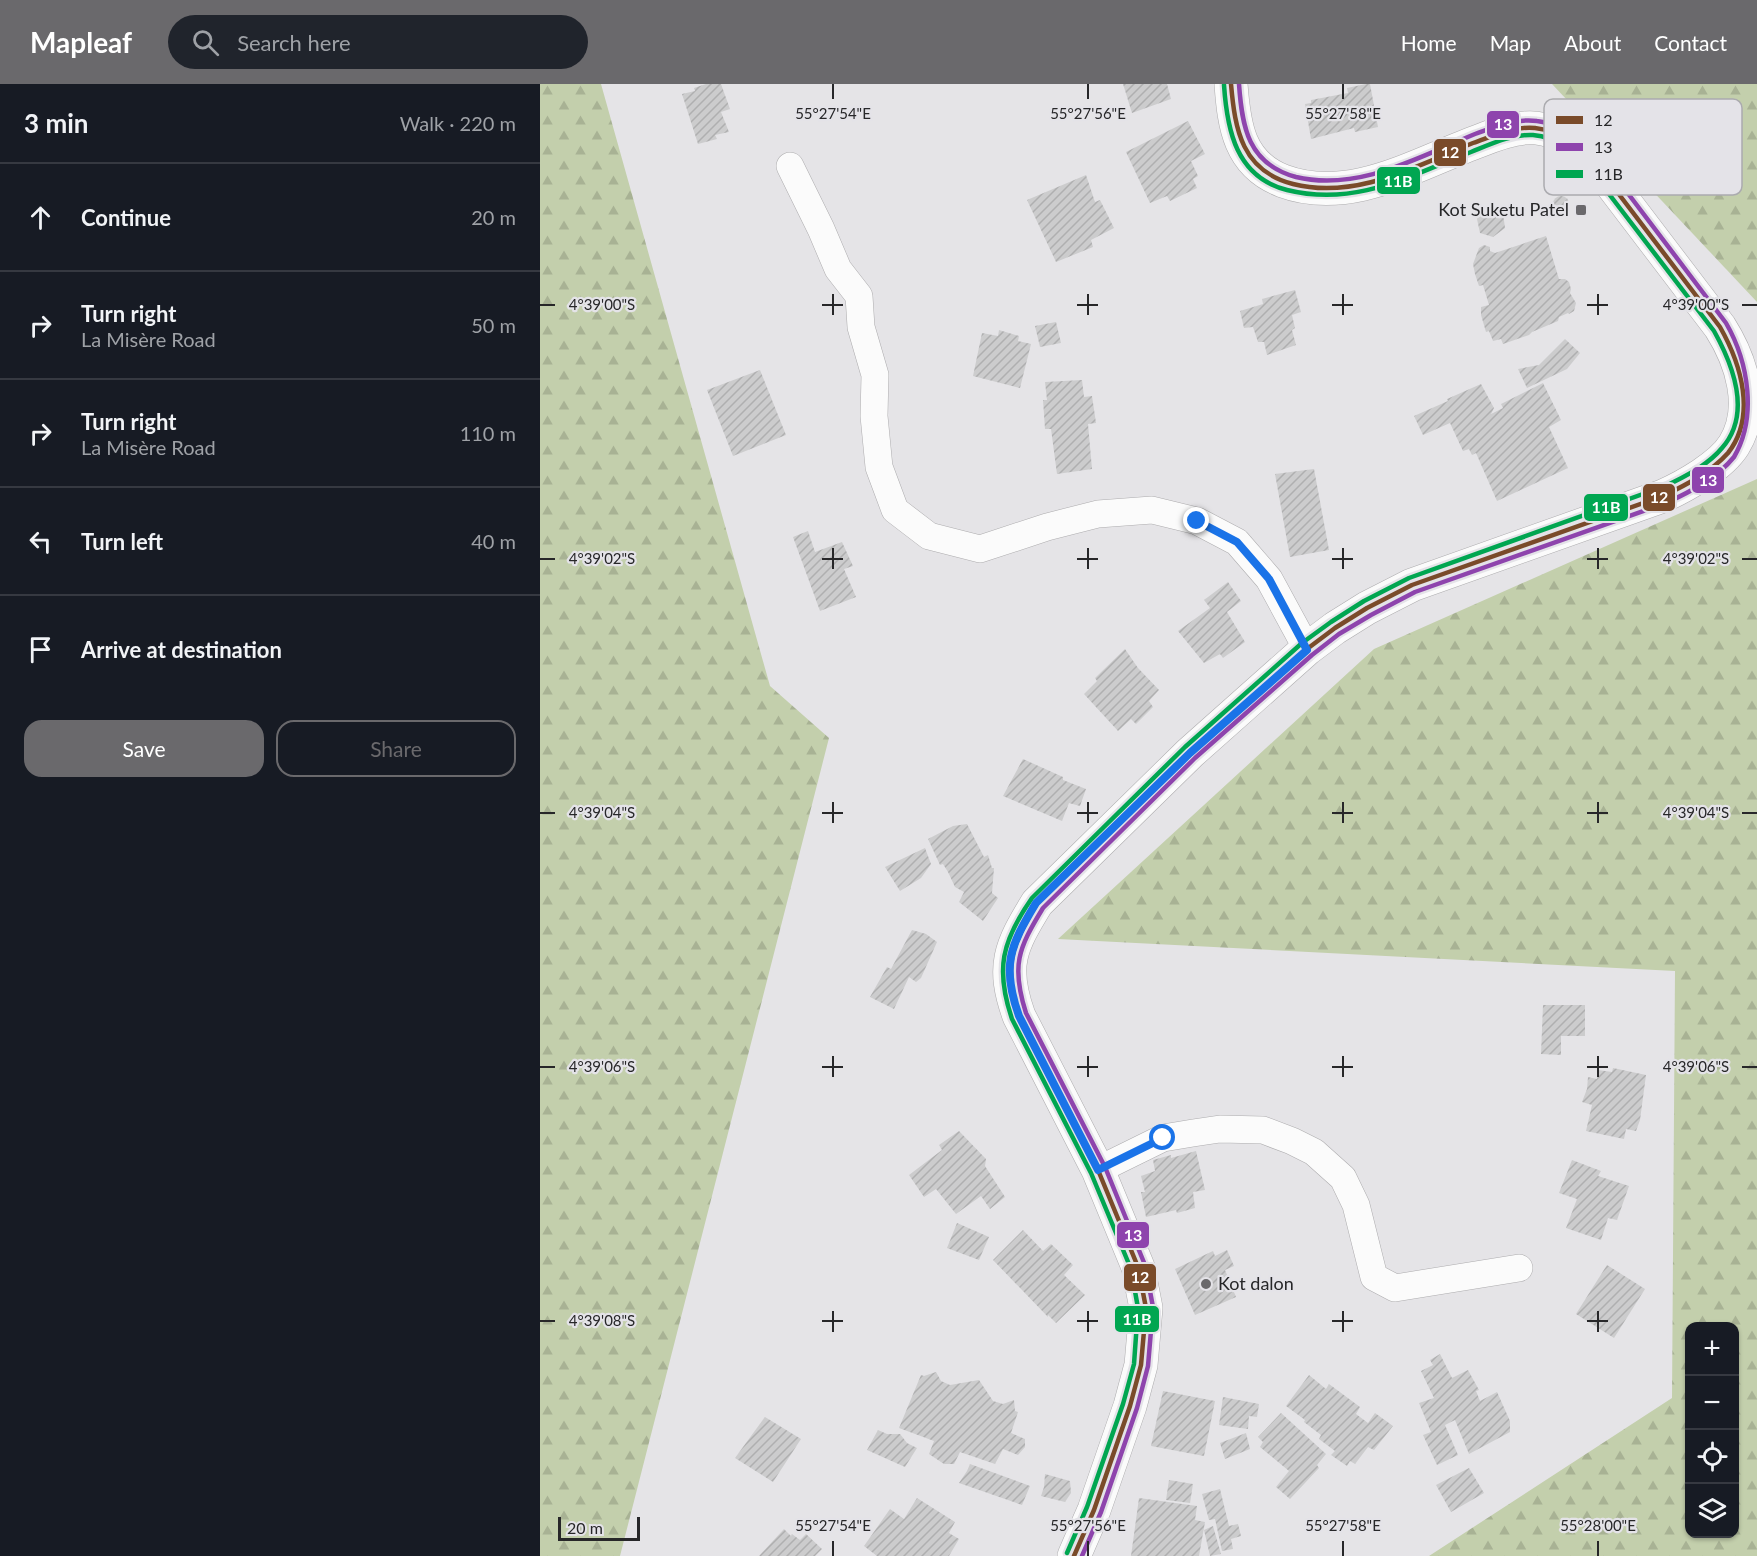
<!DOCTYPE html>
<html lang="en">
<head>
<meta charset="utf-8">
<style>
	body { margin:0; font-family:Lato,sans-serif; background:#20242c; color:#f1f3f6 }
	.controls { position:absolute; right:18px; bottom:18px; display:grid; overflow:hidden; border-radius:12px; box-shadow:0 2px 4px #0004 }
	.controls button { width:54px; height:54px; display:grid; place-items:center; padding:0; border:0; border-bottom:2px solid #363941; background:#171b24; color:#f1f3f6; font:30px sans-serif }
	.scale { position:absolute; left:18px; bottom:15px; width:82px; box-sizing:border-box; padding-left:6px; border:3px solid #272729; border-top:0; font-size:16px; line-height:21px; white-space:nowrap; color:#272729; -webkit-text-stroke:4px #e4e3e8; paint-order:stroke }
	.stop { position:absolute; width:18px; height:18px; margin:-14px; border:4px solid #1a73e8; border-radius:50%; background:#fff }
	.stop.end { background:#1a73e8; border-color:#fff; box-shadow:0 2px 6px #0008 }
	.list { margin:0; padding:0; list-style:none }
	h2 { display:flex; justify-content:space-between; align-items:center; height:78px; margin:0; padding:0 24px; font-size:26px }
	h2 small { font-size:20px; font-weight:400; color:#9ea1a6 }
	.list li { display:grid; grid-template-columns:39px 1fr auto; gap:18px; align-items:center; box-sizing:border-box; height:108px; padding:0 24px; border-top:2px solid #363941 }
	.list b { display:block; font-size:22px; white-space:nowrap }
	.list p { margin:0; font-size:20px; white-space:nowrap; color:#9ea1a6 }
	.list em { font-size:20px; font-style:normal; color:#9ea1a6 }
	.actions { display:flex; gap:12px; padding:18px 24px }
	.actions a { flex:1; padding:14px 0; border:2px solid #6a696c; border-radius:18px; text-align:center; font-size:21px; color:#6a696c }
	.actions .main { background:#6a696c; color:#fff }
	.icon { flex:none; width:33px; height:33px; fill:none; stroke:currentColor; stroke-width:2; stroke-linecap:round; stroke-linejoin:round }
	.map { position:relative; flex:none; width:1217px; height:1472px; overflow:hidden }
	header { display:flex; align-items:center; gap:36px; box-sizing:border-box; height:84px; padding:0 30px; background:#6a696c; color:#fff }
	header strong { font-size:28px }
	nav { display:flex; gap:33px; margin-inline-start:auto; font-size:21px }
	.search { width:420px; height:54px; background:#20242c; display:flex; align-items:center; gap:15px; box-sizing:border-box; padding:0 21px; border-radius:33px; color:#9ea1a6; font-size:22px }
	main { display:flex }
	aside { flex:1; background:#171b24 }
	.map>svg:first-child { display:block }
	.forest { fill:url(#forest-firs); fill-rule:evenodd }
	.building { fill:url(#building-hatch) }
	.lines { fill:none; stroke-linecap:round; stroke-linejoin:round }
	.minor-casing { stroke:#adacae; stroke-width:28 }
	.major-casing { stroke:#adacae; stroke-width:34 }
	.minor { stroke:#fbfbfb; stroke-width:27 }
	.major { stroke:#fbfbfb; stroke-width:33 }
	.bus-1-casing { stroke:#e4e3e8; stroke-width:9 }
	.bus-2-casing { stroke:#e4e3e8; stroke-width:9 }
	.bus-3-casing { stroke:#e4e3e8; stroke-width:9 }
	.bus-1 { stroke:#7a4b2a; stroke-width:4.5 }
	.bus-2 { stroke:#8e44ad; stroke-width:4.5 }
	.bus-3 { stroke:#00a651; stroke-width:4.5 }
	.route { stroke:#1a73e8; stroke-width:8 }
	.ticks { fill:none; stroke:#272729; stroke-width:2 }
	.poi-dot { fill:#6a696c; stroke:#e4e3e8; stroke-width:2 }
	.labels { text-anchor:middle; stroke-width:4.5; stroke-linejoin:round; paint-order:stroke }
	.poi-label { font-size:18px; fill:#272729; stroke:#e4e3e8; text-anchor:end }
	.key { fill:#e4e3e8; stroke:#ababaf; stroke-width:1.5 }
	.key-label { font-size:16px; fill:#272729 }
	.ticks-label { font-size:15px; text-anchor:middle; fill:#272729; stroke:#e4e3e8; stroke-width:4.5; stroke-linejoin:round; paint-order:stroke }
	.line-badge { stroke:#e4e3e8; stroke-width:2 }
	.badge-label { font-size:16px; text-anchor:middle; font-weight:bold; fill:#fff }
</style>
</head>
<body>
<header>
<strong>Mapleaf</strong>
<div class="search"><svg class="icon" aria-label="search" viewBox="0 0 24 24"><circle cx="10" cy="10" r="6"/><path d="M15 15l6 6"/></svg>Search here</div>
<nav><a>Home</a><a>Map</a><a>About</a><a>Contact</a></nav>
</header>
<main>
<aside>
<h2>3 min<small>Walk · 220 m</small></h2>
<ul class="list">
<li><svg class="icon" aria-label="ahead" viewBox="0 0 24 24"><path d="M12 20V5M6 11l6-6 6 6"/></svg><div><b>Continue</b></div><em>20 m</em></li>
<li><svg class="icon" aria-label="right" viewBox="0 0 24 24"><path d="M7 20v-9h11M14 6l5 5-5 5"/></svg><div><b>Turn right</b><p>La Misère Road</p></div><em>50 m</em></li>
<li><svg class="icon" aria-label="right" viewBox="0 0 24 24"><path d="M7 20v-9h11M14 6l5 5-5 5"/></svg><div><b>Turn right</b><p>La Misère Road</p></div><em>110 m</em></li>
<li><svg class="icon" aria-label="left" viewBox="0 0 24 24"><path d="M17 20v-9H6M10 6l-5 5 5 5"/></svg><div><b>Turn left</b></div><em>40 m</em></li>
<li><svg class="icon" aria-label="arrive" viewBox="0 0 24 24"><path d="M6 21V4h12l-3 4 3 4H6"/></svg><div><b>Arrive at destination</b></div></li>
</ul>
<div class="actions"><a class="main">Save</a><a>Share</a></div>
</aside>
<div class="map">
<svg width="1217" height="1472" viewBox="0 0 1217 1472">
	<defs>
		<pattern id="forest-firs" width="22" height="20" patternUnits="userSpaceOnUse" patternTransform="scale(1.5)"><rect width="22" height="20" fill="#c3cfac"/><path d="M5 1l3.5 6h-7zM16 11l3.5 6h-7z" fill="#a8b294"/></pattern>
		<pattern id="building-hatch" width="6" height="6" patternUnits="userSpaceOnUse" patternTransform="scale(1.5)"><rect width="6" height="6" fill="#cccccd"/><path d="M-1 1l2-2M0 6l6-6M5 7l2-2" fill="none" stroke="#afafb0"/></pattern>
	</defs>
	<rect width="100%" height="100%" fill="#e5e4e7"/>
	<g class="forest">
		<path d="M0,0H61L230,602L289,654L80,1472H0Z"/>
		<path d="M1012,0H1217V218Z"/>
		<path d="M1217,395V1472H889L1132,1314L1135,887L518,855L834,565ZM1150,1242H1194V1450H1150Z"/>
	</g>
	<g class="building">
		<path d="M166,0H181L190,25L181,28L189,48L175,51L177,55L158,60L142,10L155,7L154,4Z"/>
		<path d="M583,0H627L631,15L592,29Z"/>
		<path d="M826,0H830L838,43L815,48L814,44L771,55L765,20L771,19V16L808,9L807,4Z"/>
		<path d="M648,37L665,70L651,77L658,92L653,95L657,104L630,117L627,112L610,119L586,68Z"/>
		<path d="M546,91L555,118L560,116L574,144L551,156L553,163L516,178L487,116Z"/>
		<circle cx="1021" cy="120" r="8"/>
		<path d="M949,124L963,129L965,144L953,153L940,149L937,135Z"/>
		<path d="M1006,152L1019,195H1025L1029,198L1031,205L1030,209L1036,219L1034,227L1029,230L1028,229L1019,233L1018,237L992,248L989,251L963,260L961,255L953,257L949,247L946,248L941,231V223L949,221L943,201L939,202L935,190L933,180L939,164L944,161L950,163V167L955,169Z"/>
		<path d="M755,206L761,228L752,231L755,244L752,246L756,261L727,271L724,258H718L713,243L704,244L700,227L723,220L722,215Z"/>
		<path d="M516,238L521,259L500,263L495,242Z"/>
		<path d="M459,246L479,252L478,257L491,260L480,304L433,292L442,249L458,252Z"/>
		<path d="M1025,255L1040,269L1027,285L987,304L978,285L999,281Z"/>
		<path d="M220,286L246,351L193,372L167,306Z"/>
		<path d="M542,296L544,313L552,312L556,339L548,340L552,385L517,390L511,345H505L503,316H507L505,298Z"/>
		<path d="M1003,299L1021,336L1009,343L1028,384L957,417L936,369L932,371L929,365L923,367L910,339L883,351L874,332L908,317L907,315L941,300L954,324L951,330L963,324L961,320Z"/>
		<path d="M774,385L789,466L750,473L735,390Z"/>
		<path d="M268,447L275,468L302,458L313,482L304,485L316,513L280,527L253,453Z"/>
		<path d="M688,498L701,517L687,528L705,558L683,574L680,570L664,579L638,547L670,524L664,516Z"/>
		<path d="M585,565L598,584L619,606L609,617L613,623L596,640L591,635L578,647L544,610L557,597L555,594Z"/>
		<path d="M483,675L523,693V696L546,705L540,722L529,719L522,737L463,712Z"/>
		<path d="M427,740L444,773L448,771L452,784H454L452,809L458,814L443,837L419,818L424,808L415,803L408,788L403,780L400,781L388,755L413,742Z"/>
		<path d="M385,764L391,780L381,794L360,807L345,783Z"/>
		<path d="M372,846L386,850L397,858L381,894L376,898L369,893L354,925L330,913L347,883L351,885Z"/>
		<path d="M1003,921H1045V952H1021V971L1001,970Z"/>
		<path d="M1073,984L1106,991L1100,1036L1096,1047L1086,1045L1084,1055L1046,1047L1052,1021L1042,1018L1047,1005L1048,993L1057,995L1058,986L1072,988Z"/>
		<path d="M419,1047L446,1075L445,1082L465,1113L450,1125L441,1112L416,1130L396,1105L384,1113L369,1091L402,1066L399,1061Z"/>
		<path d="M656,1067L665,1106L653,1108L655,1124L637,1129L636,1126L606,1133L601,1108H605L601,1092L615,1087L613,1076L631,1071V1074Z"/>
		<path d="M1032,1076L1061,1087L1058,1092L1089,1102L1077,1136L1068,1134L1061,1156L1026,1144L1037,1115L1019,1109Z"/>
		<path d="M417,1139L449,1153L439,1176L407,1164Z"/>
		<path d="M483,1146L503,1167L511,1160L533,1181L524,1191L545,1211L516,1239L508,1231V1233L453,1176Z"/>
		<path d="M687,1166L694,1182L685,1186L696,1213L655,1231L635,1185L673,1167L675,1172Z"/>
		<path d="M1067,1181L1105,1205L1074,1254L1036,1230Z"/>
		<path d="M900,1270L912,1294L928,1286L939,1306L936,1307L940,1317L957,1308L970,1337V1348L929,1370L915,1336L905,1341L918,1371L897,1381L883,1351L891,1348L879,1319L894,1314L881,1287L893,1281L890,1276Z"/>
		<path d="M396,1288L401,1297L410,1301L439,1296L453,1317L463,1320L474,1316L475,1327L478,1328L471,1349L485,1355V1363L478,1371L463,1365L455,1380L420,1368L414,1380H404L389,1370L394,1357L359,1344L381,1291L384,1292Z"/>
		<path d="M769,1291L786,1305L789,1300L820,1323L816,1330L828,1339L835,1329L853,1342L834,1366L828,1363L815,1380L810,1377L807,1382L791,1371L795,1367L779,1355L781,1351L764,1338L765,1336L746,1322Z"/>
		<path d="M623,1307L675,1317L664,1372L611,1362Z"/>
		<path d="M683,1313L719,1320L717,1333L709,1332L708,1345L679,1341Z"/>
		<path d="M741,1329L786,1370L777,1381L779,1384L750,1415L736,1403L749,1387L720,1363L723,1358L718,1353Z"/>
		<path d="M225,1333L261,1355L233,1398L195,1374Z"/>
		<path d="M338,1346L347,1350H360L367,1359L377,1364L365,1383L327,1366Z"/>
		<path d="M706,1349L710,1365L685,1375L680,1359Z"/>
		<path d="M430,1380L490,1402L482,1421L419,1399L427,1387Z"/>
		<path d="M929,1384L944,1409L911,1428L896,1401Z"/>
		<path d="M505,1390L530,1397L531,1409L525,1418L501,1412L504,1403Z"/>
		<path d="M629,1396L653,1400L650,1419L626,1416Z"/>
		<path d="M680,1405L689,1442L698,1440L701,1452L691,1455L693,1465L682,1467L675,1435L669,1436L662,1410Z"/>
		<path d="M377,1414L415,1438L409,1449L419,1455L409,1472H337L324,1462L350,1425L364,1435Z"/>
		<path d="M599,1414L657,1422L655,1436L665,1438L659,1472H591Z"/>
		<path d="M673,1442L681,1470L670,1472L664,1446Z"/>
		<path d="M244,1445L251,1452L252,1450L260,1456L266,1450L282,1465L275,1472H219Z"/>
	</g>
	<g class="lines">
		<g class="minor-casing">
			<g id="minor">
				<path d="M250,82L281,145L298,185L319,212L321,243L335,291L334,332L339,383L355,426L389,452L440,465L507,443L558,430L612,426L657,437L697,458L729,495L767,565"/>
				<path d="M558,1086L623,1054L653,1049L680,1045L723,1046L752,1057L774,1068L803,1094L816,1121L834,1193L855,1204L979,1184"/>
			</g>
		</g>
		<g class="major-casing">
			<path id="major" d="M534,1472L554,1426L590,1322L601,1281L606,1224L598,1183L558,1086L479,932C461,882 470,863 497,819L650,669L767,565L795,544L827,524L872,501L1123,412C1145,402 1181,382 1194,361C1217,324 1201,276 1180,243L1062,88C1041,66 1028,48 996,44C977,42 956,50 939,57C878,79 810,122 743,97C699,80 694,42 691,0"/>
		</g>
		<use href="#minor" class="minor"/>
		<use href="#major" class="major"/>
		<g class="bus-1-casing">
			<path id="bus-1" d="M534,1472L554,1426L590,1322L601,1281L606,1224L598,1183L558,1086L479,932C463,882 471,863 497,819L650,669L767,565L795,544L827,524L872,501L1123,412C1146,401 1171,388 1188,369C1217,332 1201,280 1180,243L1062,88C1043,68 1024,47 995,44C973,42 953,52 933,59C876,82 816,116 753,100C702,87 695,46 691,0"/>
		</g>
		<g class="bus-2-casing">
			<path id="bus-2" d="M542,1472L561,1428L597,1324L608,1282L613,1223L605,1181L565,1083L486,929C471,882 478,865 503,824L655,674L772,571L799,550L831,531L875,508L1126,419C1150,408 1177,394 1194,373C1217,334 1209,279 1186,239L1068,83C1048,62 1028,40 997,37C976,34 955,43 935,50C879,73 818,108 756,93C708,80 702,43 699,0"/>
		</g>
		<g class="bus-3-casing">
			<path id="bus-3" d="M527,1469L547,1423L583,1320L594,1280L598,1224L591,1185L551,1089L472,935C455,885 462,857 492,814L645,663L762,559L791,538L824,517L869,494L1128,401C1147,391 1168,381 1182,364C1212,330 1193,281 1174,247L1056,93C1038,74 1021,53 993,51C972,50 951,60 931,68C869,92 816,123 747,106C696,93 687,46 684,1"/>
		</g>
		<use href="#bus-1" class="bus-1"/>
		<use href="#bus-2" class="bus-2"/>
		<use href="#bus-3" class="bus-3"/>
	</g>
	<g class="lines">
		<path class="route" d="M623,1054L558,1086L479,932C461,882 470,862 496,819L650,669L767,566L729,495L697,458L657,437"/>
	</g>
	<path class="ticks" d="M293,0V15M548,0V15M803,0V15M293,210V231M548,210V231M803,210V231M1058,210V231M0,221H15M282,221H303M537,221H558M792,221H813M1047,221H1068M1202,221H1217M293,464V485M548,464V485M803,464V485M1058,464V485M0,475H15M282,475H303M537,475H558M792,475H813M1047,475H1068M1202,475H1217M293,718V739M548,718V739M803,718V739M1058,718V739M0,729H15M282,729H303M537,729H558M792,729H813M1047,729H1068M1202,729H1217M293,972V993M548,972V993M803,972V993M1058,972V993M0,983H15M282,983H303M537,983H558M792,983H813M1047,983H1068M1202,983H1217M293,1227V1248M548,1227V1248M803,1227V1248M1058,1227V1248M0,1237H15M282,1237H303M537,1237H558M792,1237H813M1047,1237H1068M293,1457V1472M548,1457V1472M803,1457V1472M1058,1457V1472"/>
	<g class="poi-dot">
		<rect x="1035" y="120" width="12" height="12" rx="3"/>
		<circle cx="666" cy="1200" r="6"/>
	</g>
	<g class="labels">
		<g class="poi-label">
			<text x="1029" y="132">Kot Suketu Patel</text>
			<text x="678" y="1206" text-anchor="start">Kot dalon</text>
		</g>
	</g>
	<rect x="1004" y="15" width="198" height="96" rx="9" class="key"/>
	<rect x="1016" y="32" width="27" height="8" fill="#7a4b2a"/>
	<rect x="1016" y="59" width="27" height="8" fill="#8e44ad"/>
	<rect x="1016" y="86" width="27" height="8" fill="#00a651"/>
	<g class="key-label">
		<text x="1054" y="42">12</text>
		<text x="1054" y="69">13</text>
		<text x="1054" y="96">11B</text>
	</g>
	<g class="ticks-label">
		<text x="293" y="35">55°27'54"E</text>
		<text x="548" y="35">55°27'56"E</text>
		<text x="803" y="35">55°27'58"E</text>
		<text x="62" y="226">4°39'00"S</text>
		<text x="1156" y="226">4°39'00"S</text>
		<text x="62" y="480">4°39'02"S</text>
		<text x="1156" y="480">4°39'02"S</text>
		<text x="62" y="734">4°39'04"S</text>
		<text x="1156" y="734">4°39'04"S</text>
		<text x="62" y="988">4°39'06"S</text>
		<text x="1156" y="988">4°39'06"S</text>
		<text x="62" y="1242">4°39'08"S</text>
		<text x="293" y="1447">55°27'54"E</text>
		<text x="548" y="1447">55°27'56"E</text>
		<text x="803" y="1447">55°27'58"E</text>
		<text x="1058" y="1447">55°28'00"E</text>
	</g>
	<g class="line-badge">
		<rect x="946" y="26" width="34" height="29" rx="6" fill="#8e44ad"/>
		<rect x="893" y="54" width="34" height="29" rx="6" fill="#7a4b2a"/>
		<rect x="836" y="82" width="45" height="29" rx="6" fill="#00a651"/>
		<rect x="1151" y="382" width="34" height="28" rx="6" fill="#8e44ad"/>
		<rect x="1102" y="399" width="34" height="29" rx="6" fill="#7a4b2a"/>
		<rect x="1043" y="409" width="46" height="29" rx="6" fill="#00a651"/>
		<rect x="576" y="1137" width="34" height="28" rx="6" fill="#8e44ad"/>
		<rect x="583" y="1179" width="34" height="29" rx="6" fill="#7a4b2a"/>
		<rect x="574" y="1221" width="46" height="28" rx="6" fill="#00a651"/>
	</g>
	<g class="badge-label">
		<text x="963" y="46">13</text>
		<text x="910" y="74">12</text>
		<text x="858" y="103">11B</text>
		<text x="1168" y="402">13</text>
		<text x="1119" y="419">12</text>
		<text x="1066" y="429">11B</text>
		<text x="593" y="1157">13</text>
		<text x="600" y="1199">12</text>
		<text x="597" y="1241">11B</text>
	</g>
</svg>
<div class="controls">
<button>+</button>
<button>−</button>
<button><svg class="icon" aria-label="locate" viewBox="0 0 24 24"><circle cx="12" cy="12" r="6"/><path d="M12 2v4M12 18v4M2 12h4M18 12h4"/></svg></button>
<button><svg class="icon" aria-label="layers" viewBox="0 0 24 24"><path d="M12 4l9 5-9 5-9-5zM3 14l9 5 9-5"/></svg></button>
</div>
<div class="scale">20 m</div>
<div class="stop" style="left:623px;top:1054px"></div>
<div class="stop end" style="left:657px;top:437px"></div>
</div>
</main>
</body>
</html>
